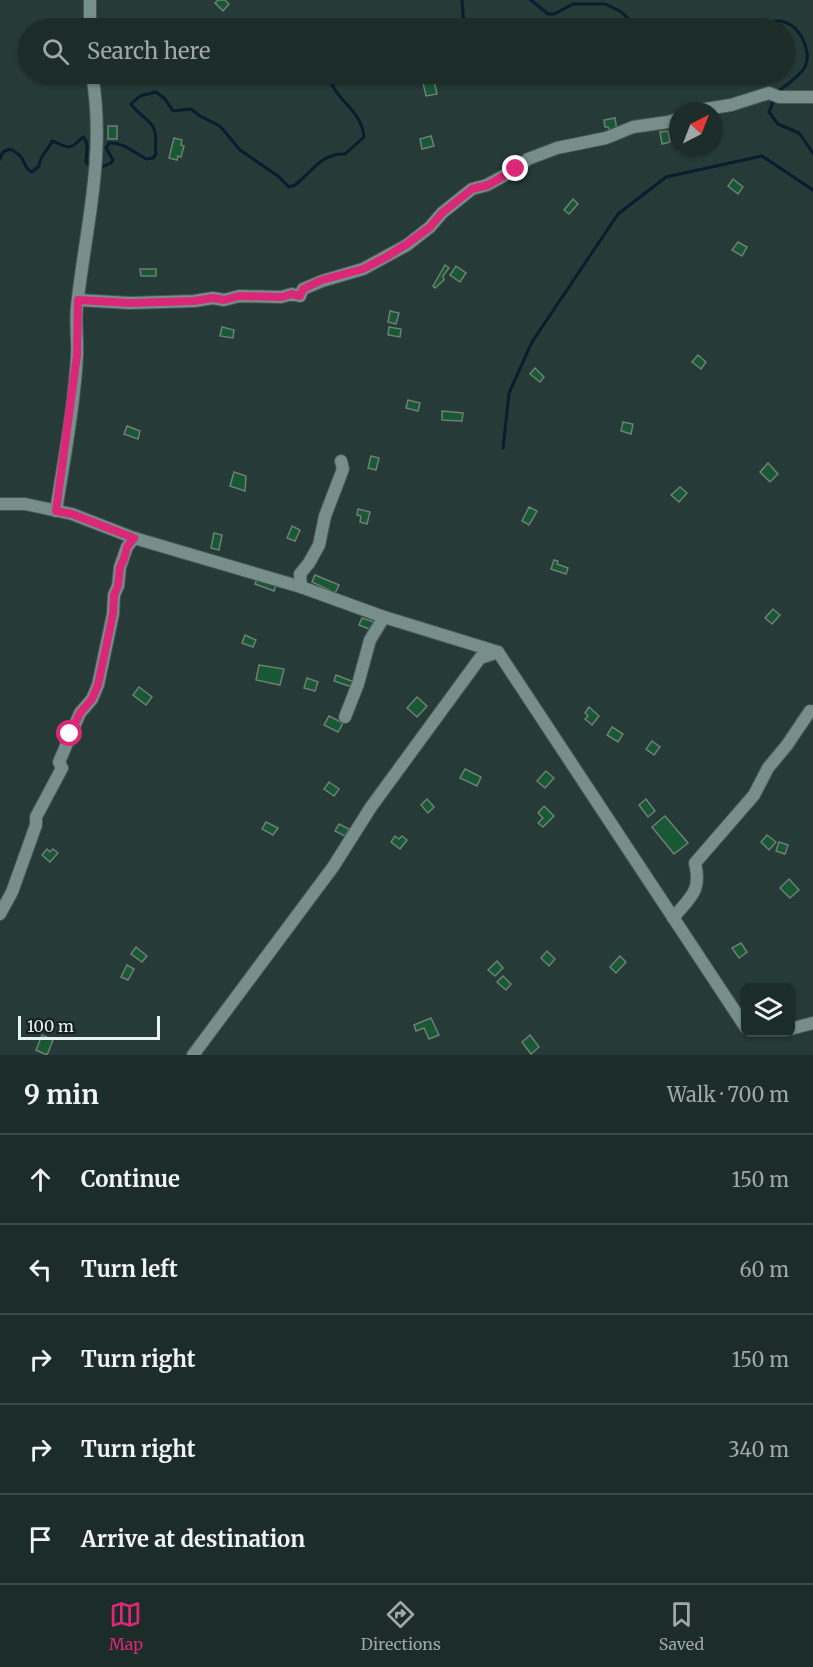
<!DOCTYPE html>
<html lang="en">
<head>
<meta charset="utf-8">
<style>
	body { margin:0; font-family:Merriweather,serif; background:#253431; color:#f1f3f6 }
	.controls { position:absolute; right:18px; bottom:18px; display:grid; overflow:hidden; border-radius:9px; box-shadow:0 2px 4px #0004 }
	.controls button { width:54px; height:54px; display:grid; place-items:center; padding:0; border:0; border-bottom:2px solid #3a4846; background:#1c2c29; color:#f1f3f6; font:30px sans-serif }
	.compass { position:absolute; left:669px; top:102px; width:54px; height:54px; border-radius:50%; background:#1c2c29; box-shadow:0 2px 4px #0004; rotate:42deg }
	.scale { position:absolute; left:18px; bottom:15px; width:142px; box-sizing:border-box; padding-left:6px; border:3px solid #e7f3f1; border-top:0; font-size:16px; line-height:21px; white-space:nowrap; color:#e7f3f1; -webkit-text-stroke:4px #161f1e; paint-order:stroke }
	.stop { position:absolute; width:18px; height:18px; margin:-14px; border:4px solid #db2777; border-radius:50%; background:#fff }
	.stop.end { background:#db2777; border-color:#fff; box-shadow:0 2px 6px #0008 }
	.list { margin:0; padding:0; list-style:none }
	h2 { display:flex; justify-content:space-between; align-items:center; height:78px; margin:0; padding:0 24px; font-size:26px }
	h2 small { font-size:20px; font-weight:400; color:#a0a7a8 }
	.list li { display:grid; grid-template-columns:39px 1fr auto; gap:18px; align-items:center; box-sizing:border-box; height:90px; padding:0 24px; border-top:2px solid #3a4846 }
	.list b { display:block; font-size:22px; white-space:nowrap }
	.list em { font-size:20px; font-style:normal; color:#a0a7a8 }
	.icon { flex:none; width:33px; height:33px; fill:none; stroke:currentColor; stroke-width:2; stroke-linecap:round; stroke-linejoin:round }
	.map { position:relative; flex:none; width:813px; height:1055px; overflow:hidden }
	.search { position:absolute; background:#1c2c29; box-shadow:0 2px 4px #0004; left:18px; right:18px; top:18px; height:66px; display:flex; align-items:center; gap:15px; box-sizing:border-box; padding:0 21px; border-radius:33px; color:#a0a7a8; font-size:22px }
	.sheet { height:528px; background:#1c2c29 }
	nav { display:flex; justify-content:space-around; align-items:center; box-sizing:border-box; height:84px; border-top:2px solid #3a4846; background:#1c2c29; font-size:16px; color:#a0a7a8 }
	nav a { display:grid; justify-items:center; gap:3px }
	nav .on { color:#db2777 }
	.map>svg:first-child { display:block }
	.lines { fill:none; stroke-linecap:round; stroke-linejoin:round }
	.stream { stroke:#061e2e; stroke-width:3 }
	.building { fill:#185835; stroke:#6e7f73; stroke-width:1.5 }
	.minor-casing { stroke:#465855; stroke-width:14 }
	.minor { stroke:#778e8a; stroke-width:12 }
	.route { stroke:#db2777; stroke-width:8 }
</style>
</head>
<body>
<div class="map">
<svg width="813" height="1055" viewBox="0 0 813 1055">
	<rect width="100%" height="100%" fill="#263a37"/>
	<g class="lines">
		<g class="stream">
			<path d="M462,0L464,28"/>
			<path d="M531,0L548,14H554L573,4H605L620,11L638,28"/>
			<path d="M755,28C763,25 770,21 778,21C798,21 813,50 805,67C798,78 786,85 776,93"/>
			<path d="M617,74L643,76L645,74"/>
			<path d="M774,99L769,112L778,124L799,133L813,153"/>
			<path d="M0,159L3,152L10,149C28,157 21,167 32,172L39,166C39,156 49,150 52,141C69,148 69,151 83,137C90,143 86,153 86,162L91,167"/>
			<path d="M100,168L111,163L113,160L106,148L109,143C123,142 134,152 146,159L153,158L156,154C154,145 158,138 154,129C150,119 137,114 131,104L140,96L156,92L165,99L173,111L191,109L200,116L220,126L240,150L278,176L289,187L295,185C312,172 321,153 345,154L364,137C361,106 331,100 330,74"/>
			<path d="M503,448L509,393L532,342L618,214L666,177L762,156L813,190"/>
		</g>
	</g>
	<g class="building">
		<path d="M218,0H225L229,4L223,11L215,3Z"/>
		<path d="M434,81L437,94L426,96L423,83Z"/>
		<path d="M615,118L617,131L610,132L608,127H605L604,120Z"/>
		<rect x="108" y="126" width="9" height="13"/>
		<path d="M668,131L670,142L662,144L660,132Z"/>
		<path d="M431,136L434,146L422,149L420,139Z"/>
		<path d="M174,138L182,140L181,145L184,146L181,157L178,156L177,160L169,158Z"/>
		<path d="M733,179L743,187L738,194L728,186Z"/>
		<path d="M573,199L578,204L569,214L564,210Z"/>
		<path d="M738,242L747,247L742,256L732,250Z"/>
		<path d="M445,265L449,268L443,276L444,280L435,288L433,286Z"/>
		<path d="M456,266L466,273L460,282L450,275Z"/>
		<path d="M140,269H156V276H141Z"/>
		<path d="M390,311L399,313L396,324L388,322Z"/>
		<path d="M222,327L234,330L233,338L220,336Z"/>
		<path d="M389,327L401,329L400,337L388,335Z"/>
		<path d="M698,355L706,362L701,369L692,362Z"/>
		<path d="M535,368L544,377L540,382L530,374Z"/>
		<path d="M408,400L420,403L418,411L406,408Z"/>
		<path d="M442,411L463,413L462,421L442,420Z"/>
		<path d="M623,422L633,424L631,434L621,431Z"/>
		<path d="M127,426L140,431L138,439L124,434Z"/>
		<path d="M371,456L379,458L376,470L368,468Z"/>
		<path d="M768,463L778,474L770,482L760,472Z"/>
		<path d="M234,472L246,476L245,491L230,486Z"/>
		<path d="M680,487L687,493L679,502L671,495Z"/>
		<path d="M529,507L537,511L529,525L522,521Z"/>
		<path d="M358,509L370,512L367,524L360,522L361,516L357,515Z"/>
		<path d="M292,526L300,530L295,541L287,538Z"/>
		<path d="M214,533L222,535L219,550L211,548Z"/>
		<path d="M554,560L558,561L557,564L568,568L566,574L551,569Z"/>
		<path d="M315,575L339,585L335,593L312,582Z"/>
		<path d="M258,577L276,584L274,591L255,584Z"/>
		<path d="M773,609L780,615L772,624L765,618Z"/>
		<path d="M362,618L374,622L372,630L359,625Z"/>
		<path d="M245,635L256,640L253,647L242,643Z"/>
		<path d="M259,665L284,669L280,685L256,680Z"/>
		<path d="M336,675L354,682L352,687L334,681Z"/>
		<path d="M307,678L318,682L315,691L304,688Z"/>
		<path d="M139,687L152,697L146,705L133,695Z"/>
		<path d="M417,697L427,706L417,717L407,708Z"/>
		<path d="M589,707L599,716L592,725L585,719L588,716L585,713Z"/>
		<path d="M329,716L343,723L338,732L324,725Z"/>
		<path d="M612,727L623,734L618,742L607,735Z"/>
		<path d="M652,741L660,747L654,755L646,749Z"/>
		<path d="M465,769L481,777L477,786L460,778Z"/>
		<path d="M546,771L554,778L545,788L537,781Z"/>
		<path d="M329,782L339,789L334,796L324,789Z"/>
		<path d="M427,799L434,807L428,813L421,805Z"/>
		<path d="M646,799L655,811L648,817L639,805Z"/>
		<path d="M544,806L554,816L543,827L538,823L543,818L538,813Z"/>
		<path d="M665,816L688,843L674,854L652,827Z"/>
		<path d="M266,822L278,828L273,835L262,829Z"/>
		<path d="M339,824L349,829L345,836L335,831Z"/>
		<path d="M767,835L776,842L769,850L761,842Z"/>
		<path d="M395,836L399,839L402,836L407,840L400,849L391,842Z"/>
		<path d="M779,842L788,845L785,854L776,851Z"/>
		<path d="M47,849L50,852L53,849L58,853L50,862L42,855Z"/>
		<path d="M789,879L799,890L790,898L780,888Z"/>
		<path d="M741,943L747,952L739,958L732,948Z"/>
		<path d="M136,947L147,956L142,962L131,954Z"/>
		<path d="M547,951L555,959L549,966L541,958Z"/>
		<path d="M620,956L626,962L616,973L610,967Z"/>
		<path d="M497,961L503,968L495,976L488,970Z"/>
		<path d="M127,965L134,969L128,980L121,977Z"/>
		<path d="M503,976L511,984L506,990L497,982Z"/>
		<path d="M431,1018L439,1035L429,1039L424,1028L416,1031L414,1025Z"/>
		<path d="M42,1035L53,1040L47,1055L36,1050Z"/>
		<path d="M530,1035L539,1047L531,1054L522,1042Z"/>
	</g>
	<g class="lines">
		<g class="minor-casing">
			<g id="minor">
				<path d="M90,28V0"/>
				<path d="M693,111L731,105L769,93L779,97H813"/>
				<path d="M78,300L130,303L194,301L213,298L224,300L239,296L281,297L292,294L300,296L303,289L322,281L363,269L407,245L430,227L442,213L472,189L487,185L516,169L528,159L557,148L606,138L633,127L668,122L678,119"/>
				<path d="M0,504H25L72,514L134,538L301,587L384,617L498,652"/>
				<path d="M56,511C64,459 74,408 77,356C78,339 75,322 77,306C86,225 106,155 92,74"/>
				<path d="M301,587L300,574L309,563L319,545L325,516L343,469L341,461"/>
				<path d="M345,717L358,684L370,640L384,617"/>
				<path d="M0,914L12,892L36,825V817L62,768L59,762L80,713L92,699L98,685L113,614L114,595L118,586L120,567L127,547L134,538"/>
				<path d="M673,918C690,897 702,892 695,863L754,795L768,768L787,745L810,711"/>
				<path d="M790,1029L813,1023"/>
				<path d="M193,1055L333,867L371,807L480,658L498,652L746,1028"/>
			</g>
		</g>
		<use href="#minor" class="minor"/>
	</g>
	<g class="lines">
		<path class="route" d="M70,734L80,713L92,699L98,685L113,614L114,595L118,586L120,567L124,559L127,547L134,538L72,514L56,511L77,355L78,300L130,303L194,301L213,298L224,300L239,296L282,297L292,294L300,296L303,289L322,280L363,269L386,257L407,244L430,227L442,213L472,189L488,185L516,169"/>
	</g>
</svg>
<div class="controls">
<button><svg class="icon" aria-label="layers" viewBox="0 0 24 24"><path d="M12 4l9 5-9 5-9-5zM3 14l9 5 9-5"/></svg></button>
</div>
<svg class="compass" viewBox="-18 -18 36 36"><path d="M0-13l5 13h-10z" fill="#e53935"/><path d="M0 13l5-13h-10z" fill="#a0a7a8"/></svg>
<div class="scale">100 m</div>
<div class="stop" style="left:70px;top:734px"></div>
<div class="stop end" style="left:516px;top:169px"></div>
<div class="search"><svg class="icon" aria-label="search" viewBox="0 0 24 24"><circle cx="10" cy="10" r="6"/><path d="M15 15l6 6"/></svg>Search here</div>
</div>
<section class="sheet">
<h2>9 min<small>Walk · 700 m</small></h2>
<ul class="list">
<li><svg class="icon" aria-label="ahead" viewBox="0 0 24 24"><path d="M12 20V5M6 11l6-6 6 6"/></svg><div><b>Continue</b></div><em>150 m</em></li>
<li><svg class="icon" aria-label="left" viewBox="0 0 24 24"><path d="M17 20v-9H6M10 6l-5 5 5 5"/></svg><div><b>Turn left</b></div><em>60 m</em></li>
<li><svg class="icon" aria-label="right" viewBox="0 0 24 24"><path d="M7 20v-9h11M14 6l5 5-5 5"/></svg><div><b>Turn right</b></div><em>150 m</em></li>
<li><svg class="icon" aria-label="right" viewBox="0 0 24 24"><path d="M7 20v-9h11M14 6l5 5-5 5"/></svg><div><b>Turn right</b></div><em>340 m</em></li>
<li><svg class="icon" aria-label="arrive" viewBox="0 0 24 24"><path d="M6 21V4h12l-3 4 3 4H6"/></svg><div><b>Arrive at destination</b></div></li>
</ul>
</section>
<nav>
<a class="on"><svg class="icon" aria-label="map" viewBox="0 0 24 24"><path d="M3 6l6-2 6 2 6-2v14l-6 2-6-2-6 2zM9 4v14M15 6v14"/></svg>Map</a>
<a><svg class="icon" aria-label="directions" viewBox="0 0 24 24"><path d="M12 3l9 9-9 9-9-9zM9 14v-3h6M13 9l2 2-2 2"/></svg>Directions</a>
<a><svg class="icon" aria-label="saved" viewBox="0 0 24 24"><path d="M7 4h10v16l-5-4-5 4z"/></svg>Saved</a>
</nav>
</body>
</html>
